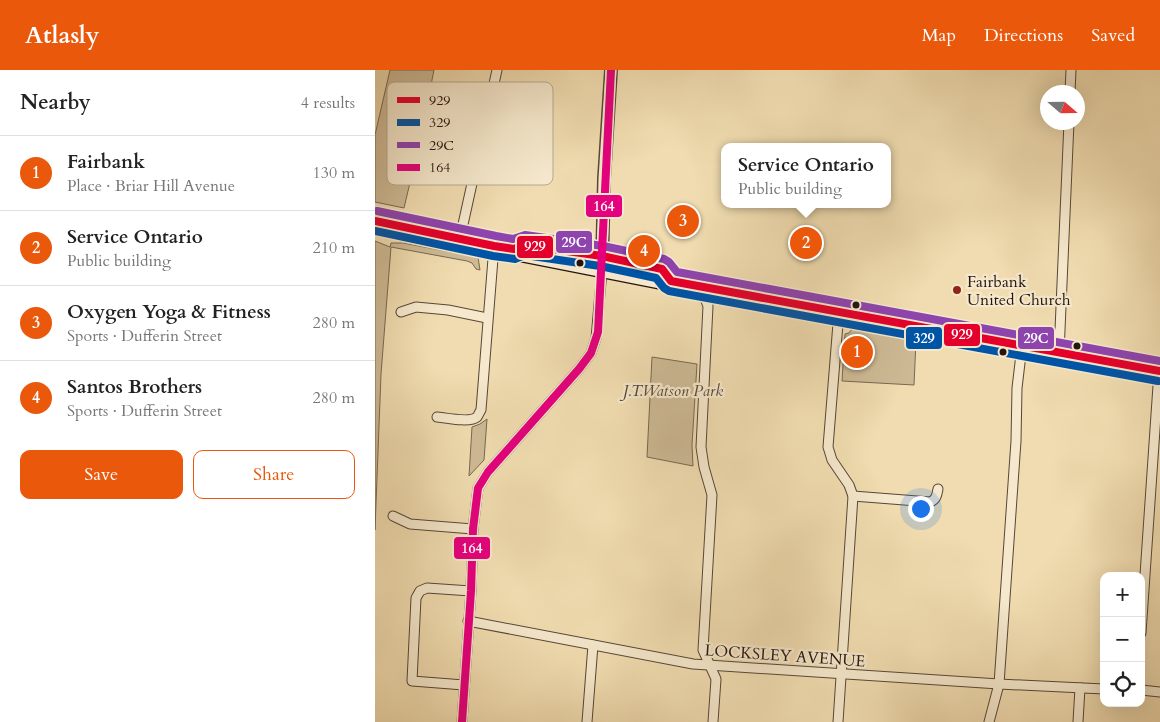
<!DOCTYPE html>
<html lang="en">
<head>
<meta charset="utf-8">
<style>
	body { margin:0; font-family:Cardo,serif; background:#f2f2f2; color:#222 }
	.controls { position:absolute; right:15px; bottom:15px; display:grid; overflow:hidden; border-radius:10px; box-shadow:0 5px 20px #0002 }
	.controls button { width:45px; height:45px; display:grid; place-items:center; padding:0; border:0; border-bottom:1px solid #e0e0e0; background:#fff; color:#222; font:25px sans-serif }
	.compass { position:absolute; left:665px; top:15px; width:45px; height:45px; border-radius:50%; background:#fff; box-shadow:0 5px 20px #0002; rotate:110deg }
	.you { position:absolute; left:545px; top:438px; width:18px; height:18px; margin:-12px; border:4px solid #fff; border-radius:50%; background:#1a73e8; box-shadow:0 0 0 8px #1a73e833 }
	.badge { display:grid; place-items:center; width:32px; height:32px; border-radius:50%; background:#ea580c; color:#fff; font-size:16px; font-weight:700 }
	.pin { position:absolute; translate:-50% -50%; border:2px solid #fff; box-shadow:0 1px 5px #0006 }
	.popup { position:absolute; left:346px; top:73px; width:170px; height:65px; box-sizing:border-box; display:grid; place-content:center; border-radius:10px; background:#fff; filter:drop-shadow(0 1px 4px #0005); font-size:16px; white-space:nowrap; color:#767676 }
	.popup b { font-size:19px; color:#222 }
	.popup::after { content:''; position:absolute; left:50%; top:100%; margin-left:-10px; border:10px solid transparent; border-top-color:#fff }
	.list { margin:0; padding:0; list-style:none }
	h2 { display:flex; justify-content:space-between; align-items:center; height:65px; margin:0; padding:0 20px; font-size:21px }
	h2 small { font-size:16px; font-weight:400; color:#767676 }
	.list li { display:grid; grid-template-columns:32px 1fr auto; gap:15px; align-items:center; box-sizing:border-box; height:75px; padding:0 20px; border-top:1px solid #e0e0e0 }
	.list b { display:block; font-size:19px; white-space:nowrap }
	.list p { margin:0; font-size:16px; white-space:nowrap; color:#767676 }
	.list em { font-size:16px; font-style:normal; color:#767676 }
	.actions { display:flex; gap:10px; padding:15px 20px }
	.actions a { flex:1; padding:11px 0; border:1px solid #ea580c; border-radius:10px; text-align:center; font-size:18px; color:#ea580c }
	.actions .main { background:#ea580c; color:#fff }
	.icon { flex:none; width:28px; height:28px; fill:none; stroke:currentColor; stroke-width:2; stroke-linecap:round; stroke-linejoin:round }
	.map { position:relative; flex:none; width:785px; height:652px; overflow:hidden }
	header { display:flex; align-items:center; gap:30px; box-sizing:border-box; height:70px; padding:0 25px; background:#ea580c; color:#fff }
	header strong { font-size:24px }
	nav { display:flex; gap:28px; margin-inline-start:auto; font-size:18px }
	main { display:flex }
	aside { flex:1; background:#fff }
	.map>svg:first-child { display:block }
	.green { fill:#cdba95; stroke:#786852 }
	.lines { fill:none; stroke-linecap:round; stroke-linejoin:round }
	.minor-casing { stroke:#574738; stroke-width:11 }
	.tertiary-casing { stroke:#574738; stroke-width:14 }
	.secondary-casing { stroke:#241510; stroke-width:15 }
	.minor { stroke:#f5e8cc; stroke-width:9 }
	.tertiary { stroke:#f5e8cc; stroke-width:11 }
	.secondary { stroke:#f5e8cc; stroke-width:12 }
	.bus-1-casing { stroke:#f5e8cc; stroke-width:11 }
	.bus-2-casing { stroke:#f5e8cc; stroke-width:11 }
	.bus-3-casing { stroke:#f5e8cc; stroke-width:11 }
	.bus-4-casing { stroke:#f5e8cc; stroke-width:11 }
	.bus-1 { stroke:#e4002b; stroke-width:8 }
	.bus-2 { stroke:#0054a6; stroke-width:8 }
	.bus-3 { stroke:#8e44ad; stroke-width:8 }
	.bus-4 { stroke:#e5007d; stroke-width:8 }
	.bus-dot { fill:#241510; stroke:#f5e8cc; stroke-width:2 }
	.poi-dot { fill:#8f2418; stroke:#f5e8cc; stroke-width:2 }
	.labels { text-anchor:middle; stroke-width:4.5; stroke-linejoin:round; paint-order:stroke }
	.poi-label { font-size:16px; fill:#241510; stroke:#f5e8cc; text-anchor:start }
	.park-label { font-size:16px; font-style:italic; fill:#574738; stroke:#f5e8cc }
	.street-label { font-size:16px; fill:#241510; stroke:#f5e8cc }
	.key { fill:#f5e8cc; stroke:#b6a994; stroke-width:1 }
	.key-label { font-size:14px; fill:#241510 }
	.line-badge { stroke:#f5e8cc; stroke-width:2 }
	.badge-label { font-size:14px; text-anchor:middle; font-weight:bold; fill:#fff }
</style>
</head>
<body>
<header>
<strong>Atlasly</strong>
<nav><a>Map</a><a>Directions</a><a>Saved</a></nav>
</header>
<main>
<aside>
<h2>Nearby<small>4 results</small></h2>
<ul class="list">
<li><span class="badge">1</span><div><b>Fairbank</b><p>Place · Briar Hill Avenue</p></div><em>130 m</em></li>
<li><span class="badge">2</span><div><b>Service Ontario</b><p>Public building</p></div><em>210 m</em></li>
<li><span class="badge">3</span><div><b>Oxygen Yoga &amp; Fitness</b><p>Sports · Dufferin Street</p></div><em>280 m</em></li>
<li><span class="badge">4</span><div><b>Santos Brothers</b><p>Sports · Dufferin Street</p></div><em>280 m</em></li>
</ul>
<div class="actions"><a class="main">Save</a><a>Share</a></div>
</aside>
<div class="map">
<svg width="785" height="652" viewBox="0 0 785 652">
	<rect width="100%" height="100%" fill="#f0dcb0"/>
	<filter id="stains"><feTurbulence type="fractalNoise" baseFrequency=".004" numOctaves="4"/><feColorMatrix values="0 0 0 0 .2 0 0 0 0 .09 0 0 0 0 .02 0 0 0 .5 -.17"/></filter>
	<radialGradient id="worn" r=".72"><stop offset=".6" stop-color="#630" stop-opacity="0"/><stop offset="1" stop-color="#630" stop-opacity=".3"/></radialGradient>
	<g class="green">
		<path d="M15,0H59L45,70L29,138L0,132V65Z"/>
		<path d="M0,171L15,177L16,173H28L103,187L105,200L101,199L97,193L92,191L16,177L6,304L0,460Z"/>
		<path d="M477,259L541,271L539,315L467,311L470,264L474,263Z"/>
		<path d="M277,287L322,294L317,375L318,396L272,387Z"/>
		<path d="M112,349L109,390L94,406L97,357L105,354Z"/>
	</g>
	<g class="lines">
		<g class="minor-casing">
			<g id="minor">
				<path d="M695,22L696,0"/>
				<path d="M85,168L122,0"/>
				<path d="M332,218L331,231L333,236L326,377L329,397L337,425L328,580L341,609L338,652"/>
				<path d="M26,242L41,237L73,240L112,248"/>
				<path d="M684,283L694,52"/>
				<path d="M62,347C71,348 95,353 102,347C103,346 105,341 106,340L119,176"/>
				<path d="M478,426L555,432C561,430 562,425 563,419"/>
				<path d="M18,446L35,454L98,459"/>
				<path d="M93,551L318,594L624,614L729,619"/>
				<path d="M766,563L784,301"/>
				<path d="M89,615L37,611L41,528L45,521L52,518L96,521"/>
				<path d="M766,620L785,622"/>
				<path d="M87,652L96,521L98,459L103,418L113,402L204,299L216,283L221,268L227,201"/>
				<path d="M212,652L218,575"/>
				<path d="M463,652L478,426L474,415L457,390L453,377L464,241"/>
				<path d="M614,652L624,614L641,371L642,318L647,276"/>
				<path d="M703,652L705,618"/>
			</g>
		</g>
		<g class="tertiary-casing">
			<path id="tertiary" d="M227,196L229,109L236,0"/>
		</g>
		<g class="secondary-casing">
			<g id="secondary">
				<path d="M0,151L119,176L139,179L149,175L227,186L287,199L296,211"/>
				<path d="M139,179L146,185L288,213L296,211L785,301"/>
			</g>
		</g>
		<use href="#minor" class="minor"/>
		<use href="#tertiary" class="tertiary"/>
		<use href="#secondary" class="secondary"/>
		<g class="bus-1-casing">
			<path id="bus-1" d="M0,151L119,176L139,179L149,175L227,186L287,199L296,211L785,301"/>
		</g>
		<g class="bus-2-casing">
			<path id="bus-2" d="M0,161L118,186L140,189L150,185L225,196L281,208L289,218L294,221L783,311"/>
		</g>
		<g class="bus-3-casing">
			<path id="bus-3" d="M2,141L121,166L138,169L150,165L228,176L289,189L294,192L302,202L785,291"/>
		</g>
		<g class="bus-4-casing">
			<path id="bus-4" d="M87,652L96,521L98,459L103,418L113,402L204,299L216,283L223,262L236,0"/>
		</g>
		<use href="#bus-1" class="bus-1"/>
		<use href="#bus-2" class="bus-2"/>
		<use href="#bus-3" class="bus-3"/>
		<use href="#bus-4" class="bus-4"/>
	</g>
	<g class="bus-dot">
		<circle cx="205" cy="193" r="4.5"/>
		<circle cx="481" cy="235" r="4.5"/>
		<circle cx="702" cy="276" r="4.5"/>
		<circle cx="628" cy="282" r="4.5"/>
	</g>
	<circle class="poi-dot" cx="582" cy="220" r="5"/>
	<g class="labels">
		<g class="poi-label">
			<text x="592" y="217">Fairbank<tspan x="592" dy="18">United Church</tspan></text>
		</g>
		<g class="park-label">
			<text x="298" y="326">J.T.Watson Park</text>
		</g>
		<g class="street-label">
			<text transform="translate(410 585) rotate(4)" y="6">LOCKSLEY AVENUE</text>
		</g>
	</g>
	<rect x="12" y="12" width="166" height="103" rx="8" class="key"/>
	<rect x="22" y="27" width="23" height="6" fill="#e4002b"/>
	<rect x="22" y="49" width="23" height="7" fill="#0054a6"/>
	<rect x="22" y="72" width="23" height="6" fill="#8e44ad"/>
	<rect x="22" y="94" width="23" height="7" fill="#e5007d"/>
	<g class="key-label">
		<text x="54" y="35">929</text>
		<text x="54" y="57">329</text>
		<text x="54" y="80">29C</text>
		<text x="54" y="102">164</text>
	</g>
	<g class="line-badge">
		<rect x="210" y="124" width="38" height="24" rx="5" fill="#e5007d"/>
		<rect x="180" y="160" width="38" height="24" rx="5" fill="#8e44ad"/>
		<rect x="141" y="165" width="38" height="24" rx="5" fill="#e4002b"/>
		<rect x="568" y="253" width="38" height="24" rx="5" fill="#e4002b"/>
		<rect x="530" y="256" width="38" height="24" rx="5" fill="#0054a6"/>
		<rect x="642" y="256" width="38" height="24" rx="5" fill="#8e44ad"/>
		<rect x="78" y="466" width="38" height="24" rx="5" fill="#e5007d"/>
	</g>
	<g class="badge-label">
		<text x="229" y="141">164</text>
		<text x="199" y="177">29C</text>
		<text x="160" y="181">929</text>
		<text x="587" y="269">929</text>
		<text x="549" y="273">329</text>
		<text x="661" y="273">29C</text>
		<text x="97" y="483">164</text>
	</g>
	<rect width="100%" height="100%" filter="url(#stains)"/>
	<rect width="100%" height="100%" fill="url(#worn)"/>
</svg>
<div class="controls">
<button>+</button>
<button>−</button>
<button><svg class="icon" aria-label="locate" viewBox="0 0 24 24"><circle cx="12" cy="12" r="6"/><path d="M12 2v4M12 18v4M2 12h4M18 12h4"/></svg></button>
</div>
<svg class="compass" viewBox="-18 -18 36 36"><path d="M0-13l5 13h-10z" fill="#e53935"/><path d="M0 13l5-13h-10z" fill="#767676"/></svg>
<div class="you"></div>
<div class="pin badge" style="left:482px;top:282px">1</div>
<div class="pin badge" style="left:431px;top:173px">2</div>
<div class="popup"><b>Service Ontario</b>Public building</div>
<div class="pin badge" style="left:308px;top:151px">3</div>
<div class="pin badge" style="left:269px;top:181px">4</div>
</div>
</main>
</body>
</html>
